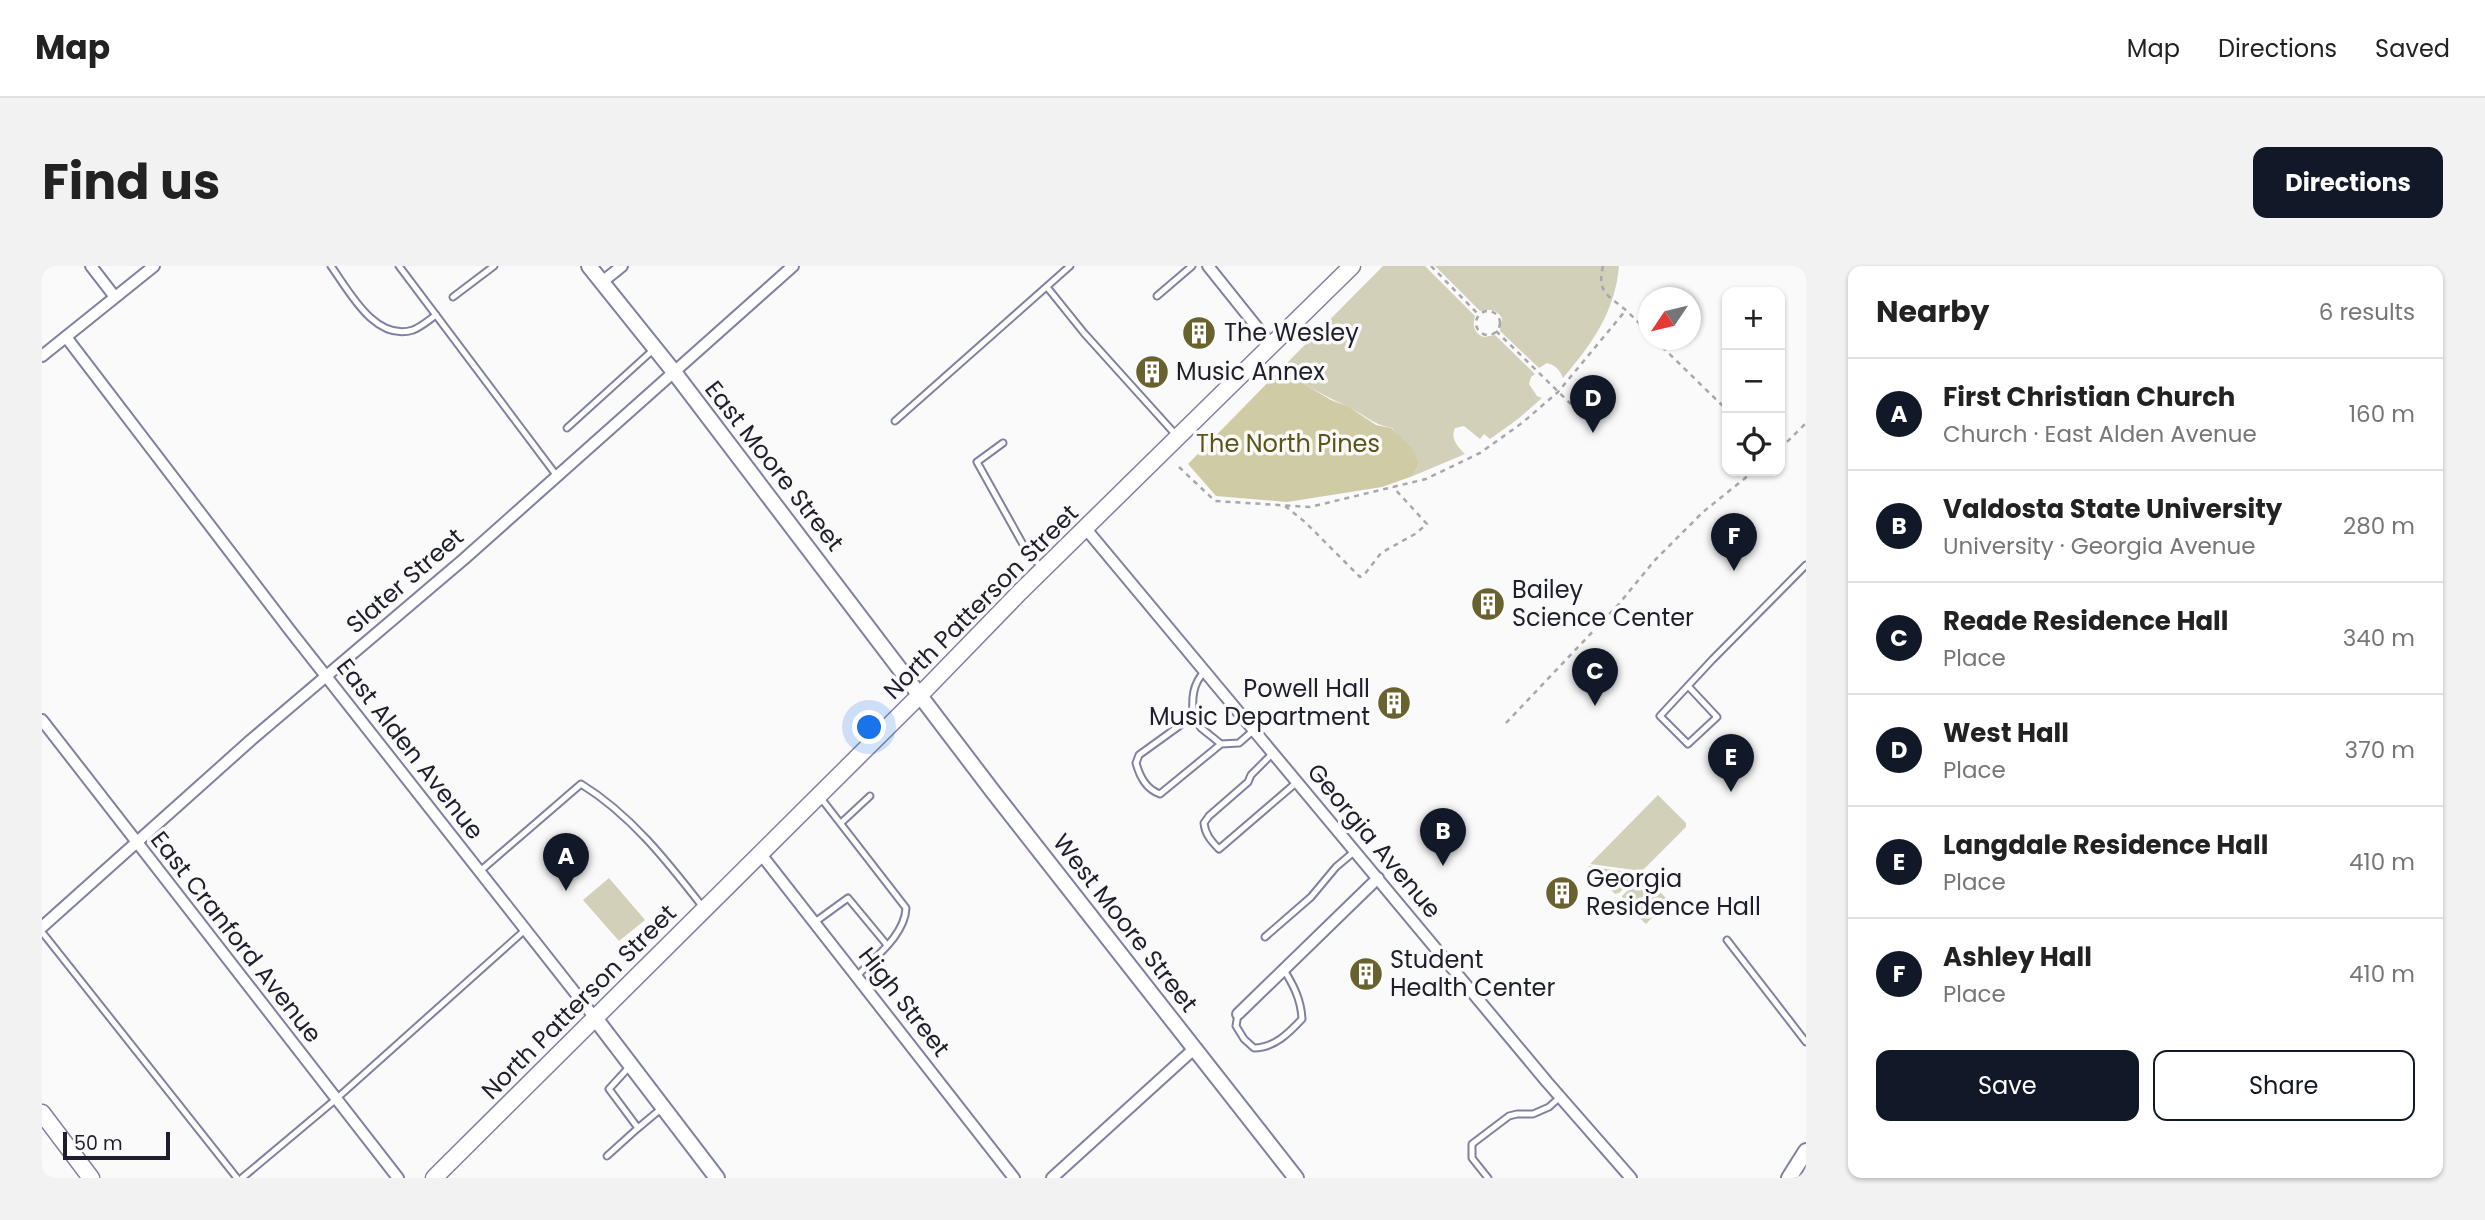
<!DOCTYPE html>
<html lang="en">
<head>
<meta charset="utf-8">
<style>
	body { margin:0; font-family:Poppins,sans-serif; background:#f2f2f2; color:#222 }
	.controls { position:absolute; right:21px; top:21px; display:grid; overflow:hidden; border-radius:14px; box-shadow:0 2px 5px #0004 }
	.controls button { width:63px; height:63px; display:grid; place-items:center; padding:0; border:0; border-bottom:2px solid #e0e0e0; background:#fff; color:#222; font:35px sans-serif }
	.compass { position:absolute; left:1596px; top:21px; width:63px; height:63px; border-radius:50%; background:#fff; box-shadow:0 2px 5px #0004; rotate:235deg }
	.scale { position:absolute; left:21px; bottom:18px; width:107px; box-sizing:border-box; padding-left:7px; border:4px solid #1e1f2c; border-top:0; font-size:19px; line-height:24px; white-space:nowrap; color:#1e1f2c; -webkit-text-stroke:5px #fafafa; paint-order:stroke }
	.you { position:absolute; left:828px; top:462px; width:24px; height:24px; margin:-18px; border:5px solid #fff; border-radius:50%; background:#1a73e8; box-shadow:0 0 0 10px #1a73e833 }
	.badge { display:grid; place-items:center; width:46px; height:46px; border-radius:50%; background:#111827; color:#fff; font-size:23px; font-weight:700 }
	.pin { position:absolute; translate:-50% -58px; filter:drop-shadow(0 2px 4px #0008) }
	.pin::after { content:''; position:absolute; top:37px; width:24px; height:21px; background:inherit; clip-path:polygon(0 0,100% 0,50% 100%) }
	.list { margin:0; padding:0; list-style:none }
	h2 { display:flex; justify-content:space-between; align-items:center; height:91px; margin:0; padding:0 28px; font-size:30px }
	h2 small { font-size:23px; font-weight:400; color:#767676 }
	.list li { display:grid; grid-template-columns:46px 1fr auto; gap:21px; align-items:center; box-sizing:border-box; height:112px; padding:0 28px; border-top:2px solid #e0e0e0 }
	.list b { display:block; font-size:26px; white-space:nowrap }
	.list p { margin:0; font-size:23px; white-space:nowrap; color:#767676 }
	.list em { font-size:23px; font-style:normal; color:#767676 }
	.actions { display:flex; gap:14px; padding:21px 28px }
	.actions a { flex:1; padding:16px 0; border:2px solid #111827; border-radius:14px; text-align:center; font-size:24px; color:#111827 }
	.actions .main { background:#111827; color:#fff }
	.icon { flex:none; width:38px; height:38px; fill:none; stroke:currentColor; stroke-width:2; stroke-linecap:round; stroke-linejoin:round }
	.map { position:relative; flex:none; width:1764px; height:912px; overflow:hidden; border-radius:14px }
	header { display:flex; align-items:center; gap:42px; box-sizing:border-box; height:98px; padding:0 35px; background:#fff; border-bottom:2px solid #e0e0e0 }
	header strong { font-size:33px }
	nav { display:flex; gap:38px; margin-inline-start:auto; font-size:24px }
	.intro { display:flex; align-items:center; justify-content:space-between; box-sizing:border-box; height:168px; padding:0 42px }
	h1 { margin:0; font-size:49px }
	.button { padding:18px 32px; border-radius:14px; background:#111827; color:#fff; font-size:24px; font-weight:700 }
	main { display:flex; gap:42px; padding:0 42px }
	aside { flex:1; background:#fff; border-radius:14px; box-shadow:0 2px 5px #0004 }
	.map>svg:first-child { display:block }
	.green { fill:#d2d0b8 }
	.forest { fill:#cfcba5 }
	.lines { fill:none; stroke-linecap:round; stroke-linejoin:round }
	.service-casing { stroke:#7f81a1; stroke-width:9 }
	.minor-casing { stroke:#7f81a1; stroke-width:14 }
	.tertiary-casing { stroke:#7f81a1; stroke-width:18 }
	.secondary-casing { stroke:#7f81a1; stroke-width:19 }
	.path { stroke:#a7a7ac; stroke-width:2.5; stroke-dasharray:5 5; stroke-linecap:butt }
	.service { stroke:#fff; stroke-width:5 }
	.minor { stroke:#fff; stroke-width:10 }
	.tertiary { stroke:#fff; stroke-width:14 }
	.secondary { stroke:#fff; stroke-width:16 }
	.labels { text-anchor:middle; stroke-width:7; stroke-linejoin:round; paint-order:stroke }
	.poi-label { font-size:24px; fill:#1e1f2c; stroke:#fafafa; text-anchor:start }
	.park-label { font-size:24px; fill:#5d5516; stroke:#fafafa }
	.street-label { font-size:24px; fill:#1e1f2c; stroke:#fafafa }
</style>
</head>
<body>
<header>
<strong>Map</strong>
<nav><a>Map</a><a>Directions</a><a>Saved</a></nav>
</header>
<div class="intro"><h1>Find us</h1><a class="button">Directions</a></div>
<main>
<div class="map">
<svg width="1764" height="912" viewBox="0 0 1764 912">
	<rect width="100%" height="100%" fill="#fafafa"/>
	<g class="green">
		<path d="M1341,0H1383L1433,50C1430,59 1432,68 1442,71L1453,69L1493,108L1489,111L1487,118L1495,130L1500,132L1476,153L1448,173L1442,168L1438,173L1422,160L1413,162C1408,173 1416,181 1423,188L1371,210L1377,198L1350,162C1330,158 1323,149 1306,141C1282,129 1260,118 1238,104Z"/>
		<path d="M1393,0H1577C1573,46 1550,78 1521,112C1518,104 1513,99 1505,97L1497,102L1458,65L1460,52C1454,43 1448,43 1438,45Z"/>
		<path d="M1616,529L1644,557V561L1600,605L1548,598Z"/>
		<path d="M1546,600L1597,608L1577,627L1573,628L1564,619V612L1556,610Z"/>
		<path d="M1601,609L1627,635L1604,658L1580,635V630Z"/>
		<path d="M567,612L603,654L577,675L541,634Z"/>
	</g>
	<path class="forest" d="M1238,104L1289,134L1307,141L1334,159L1349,162L1370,182L1377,198L1371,210L1340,221L1245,236L1174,230L1146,198Z"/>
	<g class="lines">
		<g class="service-casing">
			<g id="service">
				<path d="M289,0C307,25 333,76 371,64C379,61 387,54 394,49"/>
				<path d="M357,0L515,210"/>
				<path d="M1005,21L1042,67L1134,169"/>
				<path d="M1115,30L1150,0"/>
				<path d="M411,31L452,0"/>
				<path d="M853,155L1028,0"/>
				<path d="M525,162L611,84"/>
				<path d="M961,177L935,196L983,282L999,301"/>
				<path d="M1163,405C1150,418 1150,433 1151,450L1097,489L1094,497C1098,511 1104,523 1118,528L1179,478L1197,477L1212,464"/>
				<path d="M1646,420L1675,451L1646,478L1618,450L1670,394L1764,299"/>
				<path d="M1151,450L1159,462L1179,478"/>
				<path d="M1231,487L1209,509L1206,516L1167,550L1162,557C1163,568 1169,575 1177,583L1255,516"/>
				<path d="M778,531L864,642C863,669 833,691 815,710"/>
				<path d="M799,557L828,530"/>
				<path d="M437,606L539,518C588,548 625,595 660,640"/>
				<path d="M773,656L806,632L845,679"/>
				<path d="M0,666L195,912"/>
				<path d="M1223,671L1269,631L1294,601L1313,585"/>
				<path d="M1685,674L1764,776"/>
				<path d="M1196,748L1194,760L1202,773L1212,782C1232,782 1247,767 1260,753C1259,734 1252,720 1242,704"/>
				<path d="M596,862L620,842"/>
				<path d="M565,890L596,862L567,823L589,799"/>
				<path d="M200,912L293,834L483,664"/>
				<path d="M1446,912L1430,892V878L1467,850L1475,848H1491L1507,841L1518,831"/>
			</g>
		</g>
		<g class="minor-casing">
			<g id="minor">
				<path d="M49,0L73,31"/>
				<path d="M1166,0L1230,80"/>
				<path d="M560,16L580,0"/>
				<path d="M24,71L250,367L553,752"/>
				<path d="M0,90L112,0"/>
				<path d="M1044,263L1505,816L1589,912"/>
				<path d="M0,454L356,912"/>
				<path d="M718,587L972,912"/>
				<path d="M0,661L209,474L422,293L751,0"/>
				<path d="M1196,748L1336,612"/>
				<path d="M1010,912L1153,782"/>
			</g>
		</g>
		<g class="tertiary-casing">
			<g id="tertiary">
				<path d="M547,0L632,106L952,527L1254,912"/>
				<path d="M553,752L675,912"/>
				<path d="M1747,912L1764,885"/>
			</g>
		</g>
		<g class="secondary-casing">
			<g id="secondary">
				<path d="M0,847L49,912"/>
				<path d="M392,912L879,428L978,326L1310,0"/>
			</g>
		</g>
		<g class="path">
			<path d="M1389,0L1437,49"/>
			<path d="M1561,0C1554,28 1568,30 1586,46C1593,53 1600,60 1606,67"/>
			<circle cx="1446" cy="57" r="12"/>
			<path d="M1454,65L1535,144"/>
			<path d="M1613,74L1685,144"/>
			<path d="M1738,183L1764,157"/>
			<path d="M1137,201L1173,235L1268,241L1384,213L1438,187L1480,157L1516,126L1584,44"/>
			<path d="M1243,240L1263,256L1318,311L1322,309L1339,287L1373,268L1385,258L1351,221"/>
			<path d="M1464,457L1576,339L1613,294L1661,246L1712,205"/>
		</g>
		<use href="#service" class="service"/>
		<use href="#minor" class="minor"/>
		<use href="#tertiary" class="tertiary"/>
		<use href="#secondary" class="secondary"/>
	</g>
	<defs>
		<g id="building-disc" transform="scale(1.75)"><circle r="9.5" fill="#69622f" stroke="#fafafa"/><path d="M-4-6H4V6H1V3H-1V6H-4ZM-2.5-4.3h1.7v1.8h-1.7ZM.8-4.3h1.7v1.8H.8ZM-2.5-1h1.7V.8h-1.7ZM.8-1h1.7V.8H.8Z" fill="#fff"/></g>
	</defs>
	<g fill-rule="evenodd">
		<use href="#building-disc" x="1157" y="67"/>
		<use href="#building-disc" x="1110" y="106"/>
		<use href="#building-disc" x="1446" y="338"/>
		<use href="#building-disc" x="1352" y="437"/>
		<use href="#building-disc" x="1520" y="627"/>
		<use href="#building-disc" x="1324" y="708"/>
	</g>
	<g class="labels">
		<g class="poi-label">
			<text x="1182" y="75">The Wesley</text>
			<text x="1134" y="114">Music Annex</text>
			<text x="1470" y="332">Bailey<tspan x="1470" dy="28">Science Center</tspan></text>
			<text x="1328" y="431" text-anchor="end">Powell Hall<tspan x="1328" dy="28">Music Department</tspan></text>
			<text x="1544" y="621">Georgia<tspan x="1544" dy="28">Residence Hall</tspan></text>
			<text x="1348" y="702">Student<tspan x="1348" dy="28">Health Center</tspan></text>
		</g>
		<g class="park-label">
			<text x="1246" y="186">The North Pines</text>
		</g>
		<g class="street-label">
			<text transform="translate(732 200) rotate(52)" y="8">East Moore Street</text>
			<text transform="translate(363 315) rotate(-41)" y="8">Slater Street</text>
			<text transform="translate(939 336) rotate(-45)" y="8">North Patterson Street</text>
			<text transform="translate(368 483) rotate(52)" y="8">East Alden Avenue</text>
			<text transform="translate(1332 575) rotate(50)" y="8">Georgia Avenue</text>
			<text transform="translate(1083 657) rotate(52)" y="8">West Moore Street</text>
			<text transform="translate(194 671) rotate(52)" y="8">East Cranford Avenue</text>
			<text transform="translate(537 736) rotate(-45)" y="8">North Patterson Street</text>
			<text transform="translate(862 736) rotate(52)" y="8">High Street</text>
		</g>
	</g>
</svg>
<div class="controls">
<button>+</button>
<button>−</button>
<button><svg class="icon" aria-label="locate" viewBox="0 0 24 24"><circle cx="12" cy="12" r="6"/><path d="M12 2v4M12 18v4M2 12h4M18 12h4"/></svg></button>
</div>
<svg class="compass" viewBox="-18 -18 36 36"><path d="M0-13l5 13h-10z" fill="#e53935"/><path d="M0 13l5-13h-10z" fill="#767676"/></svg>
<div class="scale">50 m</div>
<div class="you"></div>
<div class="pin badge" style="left:524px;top:625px">A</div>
<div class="pin badge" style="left:1401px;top:600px">B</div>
<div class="pin badge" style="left:1553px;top:440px">C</div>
<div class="pin badge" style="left:1551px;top:167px">D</div>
<div class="pin badge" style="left:1689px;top:526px">E</div>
<div class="pin badge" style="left:1692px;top:305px">F</div>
</div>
<aside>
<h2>Nearby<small>6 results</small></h2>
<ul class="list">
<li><span class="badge">A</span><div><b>First Christian Church</b><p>Church · East Alden Avenue</p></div><em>160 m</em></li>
<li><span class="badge">B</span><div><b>Valdosta State University</b><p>University · Georgia Avenue</p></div><em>280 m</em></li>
<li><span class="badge">C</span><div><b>Reade Residence Hall</b><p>Place</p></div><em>340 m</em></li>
<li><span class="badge">D</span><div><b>West Hall</b><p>Place</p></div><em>370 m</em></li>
<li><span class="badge">E</span><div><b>Langdale Residence Hall</b><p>Place</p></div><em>410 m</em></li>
<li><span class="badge">F</span><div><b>Ashley Hall</b><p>Place</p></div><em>410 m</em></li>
</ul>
<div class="actions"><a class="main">Save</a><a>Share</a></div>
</aside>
</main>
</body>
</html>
